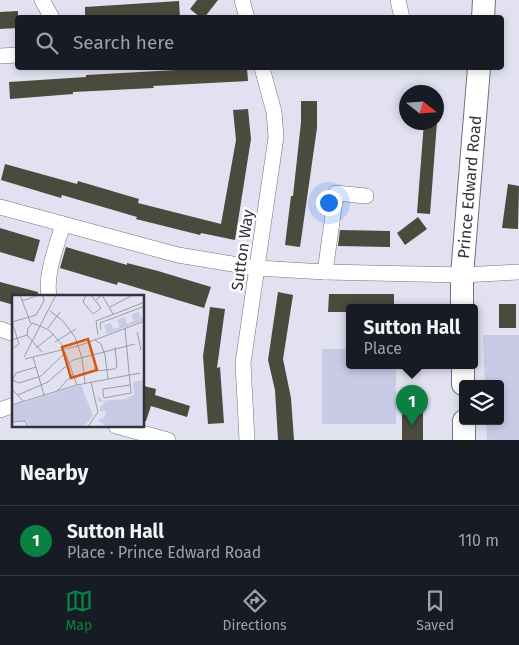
<!DOCTYPE html>
<html lang="en">
<head>
<meta charset="utf-8">
<style>
	body { margin:0; font-family:"Fira Sans",sans-serif; background:#20242c; color:#f1f3f6 }
	.controls { position:absolute; right:15px; bottom:15px; display:grid; overflow:hidden; border-radius:5px; box-shadow:0 2px 8px #0003 }
	.controls button { width:45px; height:45px; display:grid; place-items:center; padding:0; border:0; border-bottom:1px solid #363941; background:#171b24; color:#f1f3f6; font:25px sans-serif }
	.compass { position:absolute; left:399px; top:85px; width:45px; height:45px; border-radius:50%; background:#171b24; box-shadow:0 2px 8px #0003; rotate:107deg }
	.you { position:absolute; left:328px; top:202px; width:18px; height:18px; margin:-12px; border:4px solid #fff; border-radius:50%; background:#1a73e8; box-shadow:0 0 0 8px #1a73e833 }
	.badge { display:grid; place-items:center; width:32px; height:32px; border-radius:50%; background:#0b8043; color:#fff; font-size:16px; font-weight:700 }
	.pin { position:absolute; translate:-50% -41px; filter:drop-shadow(0 1px 2px #0008) }
	.pin::after { content:''; position:absolute; top:26px; width:18px; height:15px; background:inherit; clip-path:polygon(0 0,100% 0,50% 100%) }
	.popup { position:absolute; left:346px; top:304px; width:132px; height:65px; box-sizing:border-box; display:grid; place-content:center; border-radius:5px; background:#171b24; filter:drop-shadow(0 1px 4px #0005); font-size:16px; white-space:nowrap; color:#9ea1a6 }
	.popup b { font-size:19px; color:#f1f3f6 }
	.popup::after { content:''; position:absolute; left:50%; top:100%; margin-left:-10px; border:10px solid transparent; border-top-color:#171b24 }
	.list { margin:0; padding:0; list-style:none }
	h2 { display:flex; justify-content:space-between; align-items:center; height:65px; margin:0; padding:0 20px; font-size:21px }
	h2 small { font-size:16px; font-weight:400; color:#9ea1a6 }
	.list li { display:grid; grid-template-columns:32px 1fr auto; gap:15px; align-items:center; box-sizing:border-box; height:70px; padding:0 20px; border-top:1px solid #363941 }
	.list b { display:block; font-size:19px; white-space:nowrap }
	.list p { margin:0; font-size:16px; white-space:nowrap; color:#9ea1a6 }
	.list em { font-size:16px; font-style:normal; color:#9ea1a6 }
	.icon { flex:none; width:28px; height:28px; fill:none; stroke:currentColor; stroke-width:2; stroke-linecap:round; stroke-linejoin:round }
	.map { position:relative; flex:none; width:519px; height:440px; overflow:hidden }
	.search { position:absolute; background:#171b24; box-shadow:0 2px 8px #0003; left:15px; right:15px; top:15px; height:55px; display:flex; align-items:center; gap:12px; box-sizing:border-box; padding:0 18px; border-radius:5px; color:#9ea1a6; font-size:19px }
	.sheet { height:135px; background:#171b24 }
	nav { display:flex; justify-content:space-around; align-items:center; box-sizing:border-box; height:70px; border-top:1px solid #363941; background:#171b24; font-size:14px; color:#9ea1a6 }
	nav a { display:grid; justify-items:center; gap:2px }
	nav .on { color:#0b8043 }
	.map>svg:first-child { display:block }
	.green { fill:#c9cae6 }
	.building { fill:#4a4a3d }
	.lines { fill:none; stroke-linecap:round; stroke-linejoin:round }
	.minor-casing { stroke:#727280; stroke-width:16 }
	.primary-casing { stroke:#727280; stroke-width:24 }
	.minor { stroke:#fff; stroke-width:15 }
	.primary { stroke:#fff; stroke-width:22 }
	.labels { text-anchor:middle; stroke-width:5; stroke-linejoin:round; paint-order:stroke }
	.street-label { font-size:16px; fill:#323239; stroke:#fff }
	.inset-road { fill:none; stroke:#9b9ba7; stroke-width:1 }
	.view { fill:#d65510; fill-opacity:0.15; stroke:#d65510; stroke-width:2.5 }
	.inset-edge { fill:none; stroke:#323239; stroke-width:2.5 }
</style>
</head>
<body>
<div class="map">
<svg width="519" height="440" viewBox="0 0 519 440">
	<rect width="100%" height="100%" fill="#e1e1f1"/>
	<g class="green">
		<path d="M483,335H519V440H487L486,421H500V384H485Z"/>
		<path d="M322,349H349L350,365H396V424H322Z"/>
	</g>
	<g class="building">
		<path d="M197,0H218L204,18H201L190,9Z"/>
		<path d="M179,1L180,18H85V7Z"/>
		<path d="M18,11V28L0,29V12Z"/>
		<path d="M212,68H247L248,81L153,86L154,88L73,92V94L10,99L9,82L86,77V75Z"/>
		<path d="M301,101H317V128L300,247L285,245L291,196H293L301,122Z"/>
		<path d="M248,109L251,139L235,240L201,233L200,235L136,219L137,217L62,195L61,198L1,180L5,164L77,184L78,181L139,199L138,203L221,224L236,140L233,110Z"/>
		<path d="M424,122H437L430,214L417,213Z"/>
		<path d="M508,184L519,186L518,229L502,228Z"/>
		<path d="M418,217L427,229L405,245L397,233Z"/>
		<path d="M0,228L40,240L34,262L0,252Z"/>
		<path d="M340,230L390,231V247L338,246Z"/>
		<path d="M66,247L127,265V263L158,271L211,287L204,308L118,282L117,285L60,268Z"/>
		<path d="M0,282L38,292V296H14V305L0,301Z"/>
		<path d="M278,292L293,295L283,359L291,398L294,440H278L275,390L268,360Z"/>
		<path d="M329,294H394V307H350V312H328Z"/>
		<rect x="499" y="304" width="17" height="24"/>
		<path d="M210,307L225,309L217,368L220,367L224,423L208,424L203,356Z"/>
		<path d="M144,386L156,389L155,395L190,406L187,417L151,406L146,421H144Z"/>
		<rect x="402" y="411" width="21" height="29"/>
	</g>
	<g class="lines">
		<g class="minor-casing">
			<g id="minor">
				<path d="M42,0L52,18"/>
				<path d="M242,0L247,18"/>
				<path d="M398,0L402,18"/>
				<path d="M0,56L18,55"/>
				<path d="M0,207L178,255L257,268L325,272L462,275L519,272"/>
				<path d="M325,272L336,193L366,196"/>
				<path d="M49,296C45,273 57,246 63,224"/>
				<path d="M0,329L14,334"/>
				<path d="M0,410L14,405"/>
				<path d="M116,426L168,440"/>
				<path d="M247,440L243,363L276,137L274,112L262,68"/>
			</g>
		</g>
		<g class="primary-casing">
			<g id="primary">
				<path d="M483,18L484,0"/>
				<path d="M462,307V275L479,68"/>
				<path d="M463,365V384"/>
				<path d="M464,421V440"/>
			</g>
		</g>
		<use href="#minor" class="minor"/>
		<use href="#primary" class="primary"/>
	</g>
	<g class="labels">
		<g class="street-label">
			<text transform="translate(469 187) rotate(-85)" y="6">Prince Edward Road</text>
			<text transform="translate(242 250) rotate(-82)" y="6">Sutton Way</text>
		</g>
	</g>
	<g transform="translate(12 295)">
		<rect width="132" height="132" fill="#e1e1f1"/>
		<path d="M126,17L132,25L95,39L92,30L99,28L101,34L108,32L105,25L112,22L115,29L122,26L119,20ZM132,85V132H95L86,125L92,123L94,116H88V112L94,107H86L85,102H88L90,106L113,104L122,100L121,87Z" fill="#c9cae6"/>
		<path d="M69,90L81,121L72,131L17,132L15,126H0V111Z" fill="#c9cae6"/>
		<path class="inset-road" d="M8,0L19,29M74,0L71,7L81,19L89,13L79,0M84,5L90,0L101,19M10,6L27,0M98,12L121,0M38,16L51,26L63,42L70,63L73,88M0,27L24,20L32,6L31,0M36,33L48,17M89,35L88,28L133,11M125,37L129,54L127,56M86,40L84,26L133,7M0,45L15,40M83,45L89,49L93,60L96,84M43,47L64,34M24,53L42,39M0,54L7,49L0,27M30,57L15,40L16,33L21,28L37,35L51,51M53,57L65,90M81,60L84,76L102,74L105,72L103,52M12,62L44,0M21,62L32,100M13,64L69,50L133,26M0,85L7,88L29,81L53,58M0,86L4,78L24,72M0,94L11,106M45,96L61,79M91,99L92,103L119,98L113,34M91,99V94L118,90M6,100L36,87L61,65L123,49M0,110L65,90L128,78M0,127L13,126L16,133M75,133L86,117L79,87"/>
		<path class="view" d="M76,44L85,75L59,83L50,52Z"/>
		<rect width="132" height="132" class="inset-edge"/>
	</g>
</svg>
<div class="controls">
<button><svg class="icon" aria-label="layers" viewBox="0 0 24 24"><path d="M12 4l9 5-9 5-9-5zM3 14l9 5 9-5"/></svg></button>
</div>
<svg class="compass" viewBox="-18 -18 36 36"><path d="M0-13l5 13h-10z" fill="#e53935"/><path d="M0 13l5-13h-10z" fill="#9ea1a6"/></svg>
<div class="you"></div>
<div class="pin badge" style="left:412px;top:426px">1</div>
<div class="popup"><b>Sutton Hall</b>Place</div>
<div class="search"><svg class="icon" aria-label="search" viewBox="0 0 24 24"><circle cx="10" cy="10" r="6"/><path d="M15 15l6 6"/></svg>Search here</div>
</div>
<section class="sheet">
<h2>Nearby<small></small></h2>
<ul class="list">
<li><span class="badge">1</span><div><b>Sutton Hall</b><p>Place · Prince Edward Road</p></div><em>110 m</em></li>
</ul>
</section>
<nav>
<a class="on"><svg class="icon" aria-label="map" viewBox="0 0 24 24"><path d="M3 6l6-2 6 2 6-2v14l-6 2-6-2-6 2zM9 4v14M15 6v14"/></svg>Map</a>
<a><svg class="icon" aria-label="directions" viewBox="0 0 24 24"><path d="M12 3l9 9-9 9-9-9zM9 14v-3h6M13 9l2 2-2 2"/></svg>Directions</a>
<a><svg class="icon" aria-label="saved" viewBox="0 0 24 24"><path d="M7 4h10v16l-5-4-5 4z"/></svg>Saved</a>
</nav>
</body>
</html>
